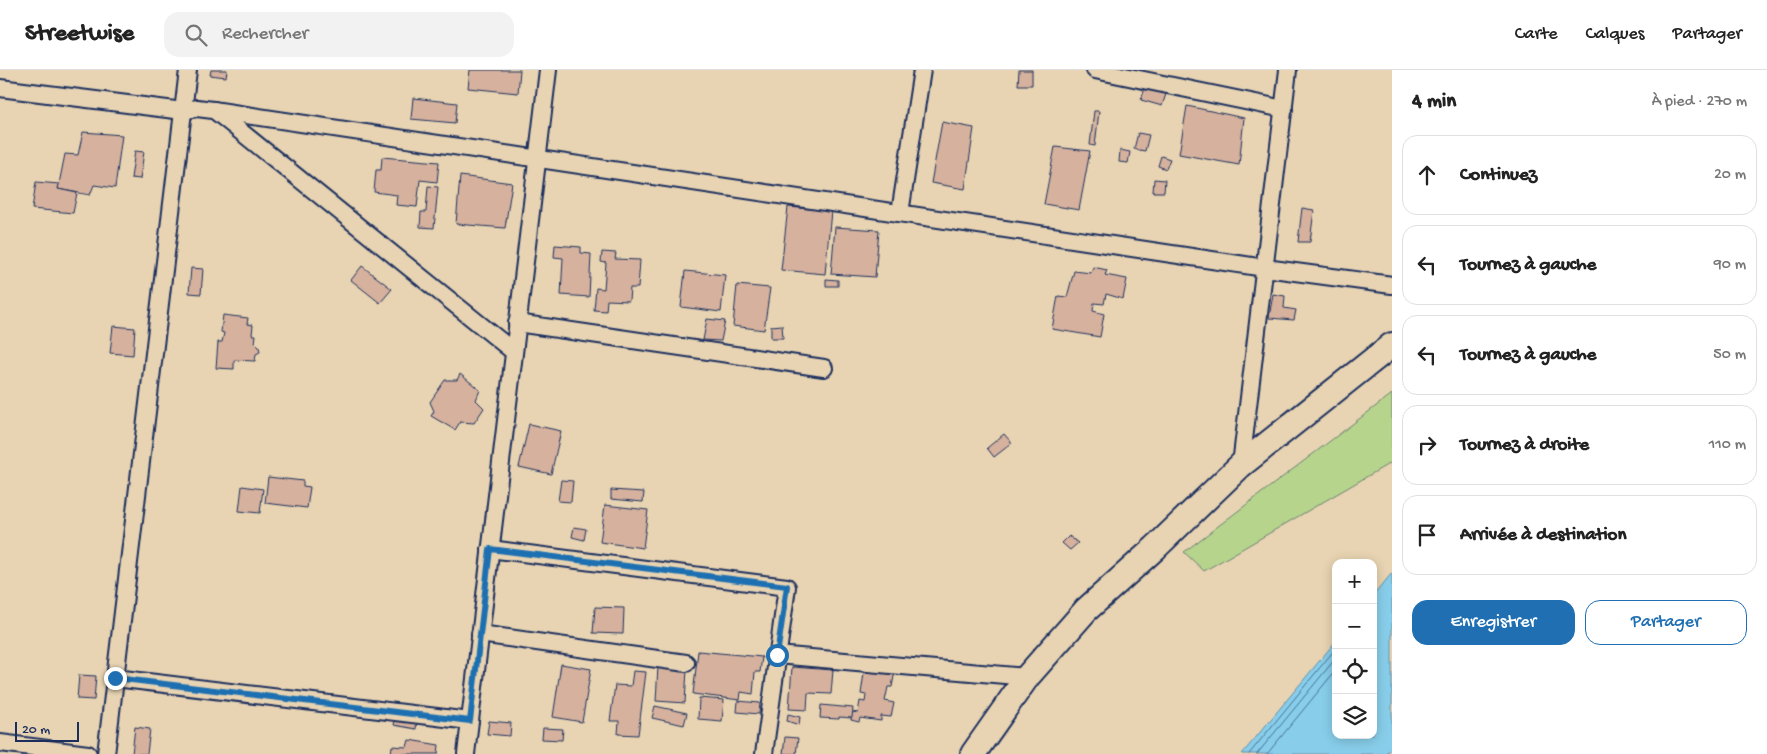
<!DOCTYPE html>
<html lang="fr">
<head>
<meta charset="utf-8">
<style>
	body { margin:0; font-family:"Gochi Hand",sans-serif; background:#f2f2f2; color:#222 }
	.controls { position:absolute; right:15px; bottom:15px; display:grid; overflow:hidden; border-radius:10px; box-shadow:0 2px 12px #0003 }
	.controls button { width:45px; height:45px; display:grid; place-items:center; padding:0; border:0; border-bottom:1px solid #e0e0e0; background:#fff; color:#222; font:25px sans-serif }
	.scale { position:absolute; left:15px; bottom:12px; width:64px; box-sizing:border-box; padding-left:5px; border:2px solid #1b2f5e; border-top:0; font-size:14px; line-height:18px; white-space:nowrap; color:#1b2f5e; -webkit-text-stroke:4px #e8d4b2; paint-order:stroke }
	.stop { position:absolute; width:15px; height:15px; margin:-11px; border:4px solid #1f6fb2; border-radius:50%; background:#fff }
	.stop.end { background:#1f6fb2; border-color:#fff; box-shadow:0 1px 5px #0008 }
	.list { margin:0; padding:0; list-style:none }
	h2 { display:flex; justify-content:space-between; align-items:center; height:65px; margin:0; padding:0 20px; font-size:21px }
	h2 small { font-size:16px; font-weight:400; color:#767676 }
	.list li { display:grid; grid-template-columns:32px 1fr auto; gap:15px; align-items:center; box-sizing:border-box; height:80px; margin:0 10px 10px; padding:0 10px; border:1px solid #e0e0e0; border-radius:15px }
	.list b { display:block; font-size:19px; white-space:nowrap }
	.list em { font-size:16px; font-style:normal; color:#767676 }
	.actions { display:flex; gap:10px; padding:15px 20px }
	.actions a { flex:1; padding:11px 0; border:1px solid #1f6fb2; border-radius:15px; text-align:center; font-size:18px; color:#1f6fb2 }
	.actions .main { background:#1f6fb2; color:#fff }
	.icon { flex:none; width:28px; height:28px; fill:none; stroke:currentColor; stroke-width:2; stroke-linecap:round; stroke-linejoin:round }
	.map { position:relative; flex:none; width:1392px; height:684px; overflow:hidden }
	header { display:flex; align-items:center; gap:30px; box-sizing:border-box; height:70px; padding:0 25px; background:#fff; border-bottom:1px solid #e0e0e0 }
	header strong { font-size:24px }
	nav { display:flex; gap:28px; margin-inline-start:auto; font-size:18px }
	.search { width:350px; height:45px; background:#f2f2f2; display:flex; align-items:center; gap:12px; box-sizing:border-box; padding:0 18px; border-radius:15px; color:#767676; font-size:19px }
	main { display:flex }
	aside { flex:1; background:#fff }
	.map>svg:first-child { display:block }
	.green { fill:#b7d48c; stroke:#698275 }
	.water { fill:#88ceea; stroke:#5c8eb2 }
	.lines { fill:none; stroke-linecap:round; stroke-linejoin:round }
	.shore { stroke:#476f96; stroke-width:1 }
	.building { fill:#d6b19d; stroke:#1b2f5e }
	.street-casing { stroke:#1b2f5e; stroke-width:20 }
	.secondary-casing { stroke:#1b2f5e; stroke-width:28 }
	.street { stroke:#e8d4b2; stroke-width:16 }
	.secondary { stroke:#e8d4b2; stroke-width:24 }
	.route { stroke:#1f6fb2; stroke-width:6 }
</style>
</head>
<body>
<header>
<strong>Streetwise</strong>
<div class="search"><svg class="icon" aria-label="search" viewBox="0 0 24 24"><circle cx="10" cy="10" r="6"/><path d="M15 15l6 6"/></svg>Rechercher</div>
<nav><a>Carte</a><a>Calques</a><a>Partager</a></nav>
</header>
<main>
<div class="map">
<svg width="1392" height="684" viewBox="0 0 1392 684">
	<rect width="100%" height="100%" fill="#e8d4b2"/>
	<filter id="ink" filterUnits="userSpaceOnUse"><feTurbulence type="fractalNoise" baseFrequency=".02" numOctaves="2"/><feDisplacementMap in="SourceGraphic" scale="10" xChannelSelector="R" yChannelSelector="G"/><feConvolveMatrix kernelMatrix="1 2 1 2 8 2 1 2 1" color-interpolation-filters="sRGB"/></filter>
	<g filter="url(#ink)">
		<path class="green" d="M1392,324V392L1204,501L1184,482Z"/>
		<path class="water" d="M1392,503V678L1384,684H1242L1336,571V665H1373V526Z"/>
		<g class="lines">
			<g class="shore">
				<path d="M1249,684L1336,578"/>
				<path d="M1257,684L1336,588"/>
				<path d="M1267,684L1336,600"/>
			</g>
		</g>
		<g class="building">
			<path d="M211,0H227L226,7L210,5Z"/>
			<path d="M470,0H520L518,23L468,18Z"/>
			<path d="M1019,0H1032V15H1018Z"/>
			<path d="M1145,18L1166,24L1162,36L1141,30Z"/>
			<path d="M413,28L457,33L455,53L411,49Z"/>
			<path d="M1187,36L1244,48L1239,95L1179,84Z"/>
			<path d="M1094,41H1099L1095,76L1090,75Z"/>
			<path d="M942,52L974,58L965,119L931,113Z"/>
			<path d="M83,62L122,65L115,118L94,115L90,125L58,119L65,84L78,85Z"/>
			<path d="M1138,63L1149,65L1145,81L1134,79Z"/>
			<path d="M1055,77L1090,81L1079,140L1044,134Z"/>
			<path d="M1120,80L1130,82L1128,93L1119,92Z"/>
			<path d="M135,81L144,82L140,109L131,108Z"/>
			<path d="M1161,86L1170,89L1166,99L1158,96Z"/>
			<path d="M382,87L439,92L437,112L420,110L417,137L396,135L397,125L374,122L376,100H381Z"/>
			<path d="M460,106L512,113L505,158L456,154Z"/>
			<path d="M1154,109L1165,110L1164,122H1153Z"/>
			<path d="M36,112L59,114L58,119L77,123L73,143L32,139Z"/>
			<path d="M428,116L438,117L434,158L420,157L421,142H426Z"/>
			<path d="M788,137L831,141L825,204L781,200Z"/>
			<path d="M1302,138L1314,140L1310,172H1298Z"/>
			<path d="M835,157L879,160L875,207L831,204Z"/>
			<path d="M555,175L581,177V183L591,184L589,227L561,225L563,188L554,187Z"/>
			<path d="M602,182L616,183L615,189L640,190L638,218H630L629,231L607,230L606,241L594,240L596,218L604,219L606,193L601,192Z"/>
			<path d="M362,196L392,219L380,233L351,210Z"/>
			<path d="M1093,197L1107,200L1105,205L1127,209L1123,229L1106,224L1104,234L1094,233L1093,241L1104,244L1100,267L1052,259L1058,226L1067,227L1074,201L1091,203Z"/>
			<path d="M191,198L203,199L201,224L189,223Z"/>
			<path d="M685,201L725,205L721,242L681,237Z"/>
			<path d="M826,209L838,210V216H826Z"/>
			<path d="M737,215L770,218L764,260L733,256Z"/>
			<path d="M1273,224L1285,226L1284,238L1296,240L1294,250L1269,248Z"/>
			<path d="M223,245L248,248L247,254L253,255L252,265H256L255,273L259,277L260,282L256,284L255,291L234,290V299L216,298L218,272H222L224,263L221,262Z"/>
			<path d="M707,249L725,251L721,271L703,270Z"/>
			<path d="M782,255L783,268H771V256Z"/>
			<path d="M113,256L135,258L133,285L110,283Z"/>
			<path d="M460,304L480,320L476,330L484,338L474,353L460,352L455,360L431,346L434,341L430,332L445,310H457Z"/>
			<path d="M529,354L561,361L551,404L519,397Z"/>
			<path d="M1004,364L1012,373L994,387L987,378Z"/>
			<path d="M268,407L303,411V416L310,417L307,438L265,433Z"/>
			<path d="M561,410L573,411L571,432L558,431Z"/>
			<path d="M242,416L263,419L260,443L239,441Z"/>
			<path d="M611,420L644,422L643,432L611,429Z"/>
			<path d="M605,435L648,440L643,478L600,472Z"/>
			<path d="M574,457L586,459L584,470L572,467Z"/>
			<path d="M1069,466L1078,473L1070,480L1062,473Z"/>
			<path d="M595,537L624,538L623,564L593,563Z"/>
			<path d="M698,581L762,587L760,602H755L753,624L741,622L740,630L693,624Z"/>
			<path d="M561,594L591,599L582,652L553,647Z"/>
			<path d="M658,596L687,599L685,633L656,631Z"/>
			<path d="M865,596L895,601L892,617H888L885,631L894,633L891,647L881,646V651L860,648L859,652L851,650L852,642L858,643L860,631L865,632L866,625L861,624Z"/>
			<path d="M792,597L833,600L831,624L808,623L807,640L789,639Z"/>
			<path d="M633,601L646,602L638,665L618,664L619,651H610L615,615L631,616Z"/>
			<path d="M79,605L96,606L94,630L77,629Z"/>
			<path d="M699,628L724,630L722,651L698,649Z"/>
			<path d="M738,631L760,633L759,644L737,642Z"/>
			<path d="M821,635L853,638L852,648L839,647V649L820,648Z"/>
			<path d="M655,636L687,643L684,655L652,648Z"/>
			<path d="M788,644L800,647L799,655L787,651Z"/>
			<path d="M396,645L417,649L416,659L394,655Z"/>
			<path d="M489,651L511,653L510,666L487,664Z"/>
			<path d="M135,657L150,659L147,684H132Z"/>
			<path d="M543,658L563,659L562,670L542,669Z"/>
			<path d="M785,667L798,668L796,684H783Z"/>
			<path d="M409,670L439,675L438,684H391L392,676L407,677Z"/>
		</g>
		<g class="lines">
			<g class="street-casing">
				<g id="street">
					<path d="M1095,0L1284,39"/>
					<path d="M0,18L183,41L197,38L213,40L1265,198L1392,215"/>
					<path d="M214,40L514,282"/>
					<path d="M900,143L922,0"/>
					<path d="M517,253L824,298"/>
					<path d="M1241,395L1288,0"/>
					<path d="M490,479L787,517L764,684"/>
					<path d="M480,564L686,593"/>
					<path d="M777,585L1027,607"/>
					<path d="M115,608L470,651"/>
					<path d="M0,673L88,684"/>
					<path d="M106,684L188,0"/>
					<path d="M466,684L548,0"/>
				</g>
			</g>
			<g class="secondary-casing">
				<path id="secondary" d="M973,684L1027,607L1086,540L1155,478L1241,395L1392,275"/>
			</g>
			<use href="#street" class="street"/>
			<use href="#secondary" class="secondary"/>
		</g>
	</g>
	<g class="lines" filter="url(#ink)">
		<path class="route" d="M115,608L470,651L490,479L787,516L777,585"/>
	</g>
</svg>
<div class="controls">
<button>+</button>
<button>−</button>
<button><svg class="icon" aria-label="locate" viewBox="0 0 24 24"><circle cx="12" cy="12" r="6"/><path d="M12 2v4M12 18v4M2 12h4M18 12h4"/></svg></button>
<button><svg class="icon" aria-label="layers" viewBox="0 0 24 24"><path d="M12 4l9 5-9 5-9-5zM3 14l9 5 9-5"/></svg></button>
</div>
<div class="scale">20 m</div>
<div class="stop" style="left:777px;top:585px"></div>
<div class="stop end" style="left:115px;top:608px"></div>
</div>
<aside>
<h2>4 min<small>À pied · 270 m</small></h2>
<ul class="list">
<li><svg class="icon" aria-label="ahead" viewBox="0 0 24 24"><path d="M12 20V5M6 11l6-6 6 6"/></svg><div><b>Continuez</b></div><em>20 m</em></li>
<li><svg class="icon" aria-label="left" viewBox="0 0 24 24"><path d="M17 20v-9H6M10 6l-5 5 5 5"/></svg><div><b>Tournez à gauche</b></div><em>90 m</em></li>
<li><svg class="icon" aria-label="left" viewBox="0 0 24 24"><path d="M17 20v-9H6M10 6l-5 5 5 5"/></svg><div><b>Tournez à gauche</b></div><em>50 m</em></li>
<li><svg class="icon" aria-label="right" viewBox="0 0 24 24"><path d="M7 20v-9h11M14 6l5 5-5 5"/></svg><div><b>Tournez à droite</b></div><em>110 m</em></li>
<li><svg class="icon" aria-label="arrive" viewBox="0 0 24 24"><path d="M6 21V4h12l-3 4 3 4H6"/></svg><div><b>Arrivée à destination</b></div></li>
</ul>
<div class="actions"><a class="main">Enregistrer</a><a>Partager</a></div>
</aside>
</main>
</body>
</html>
